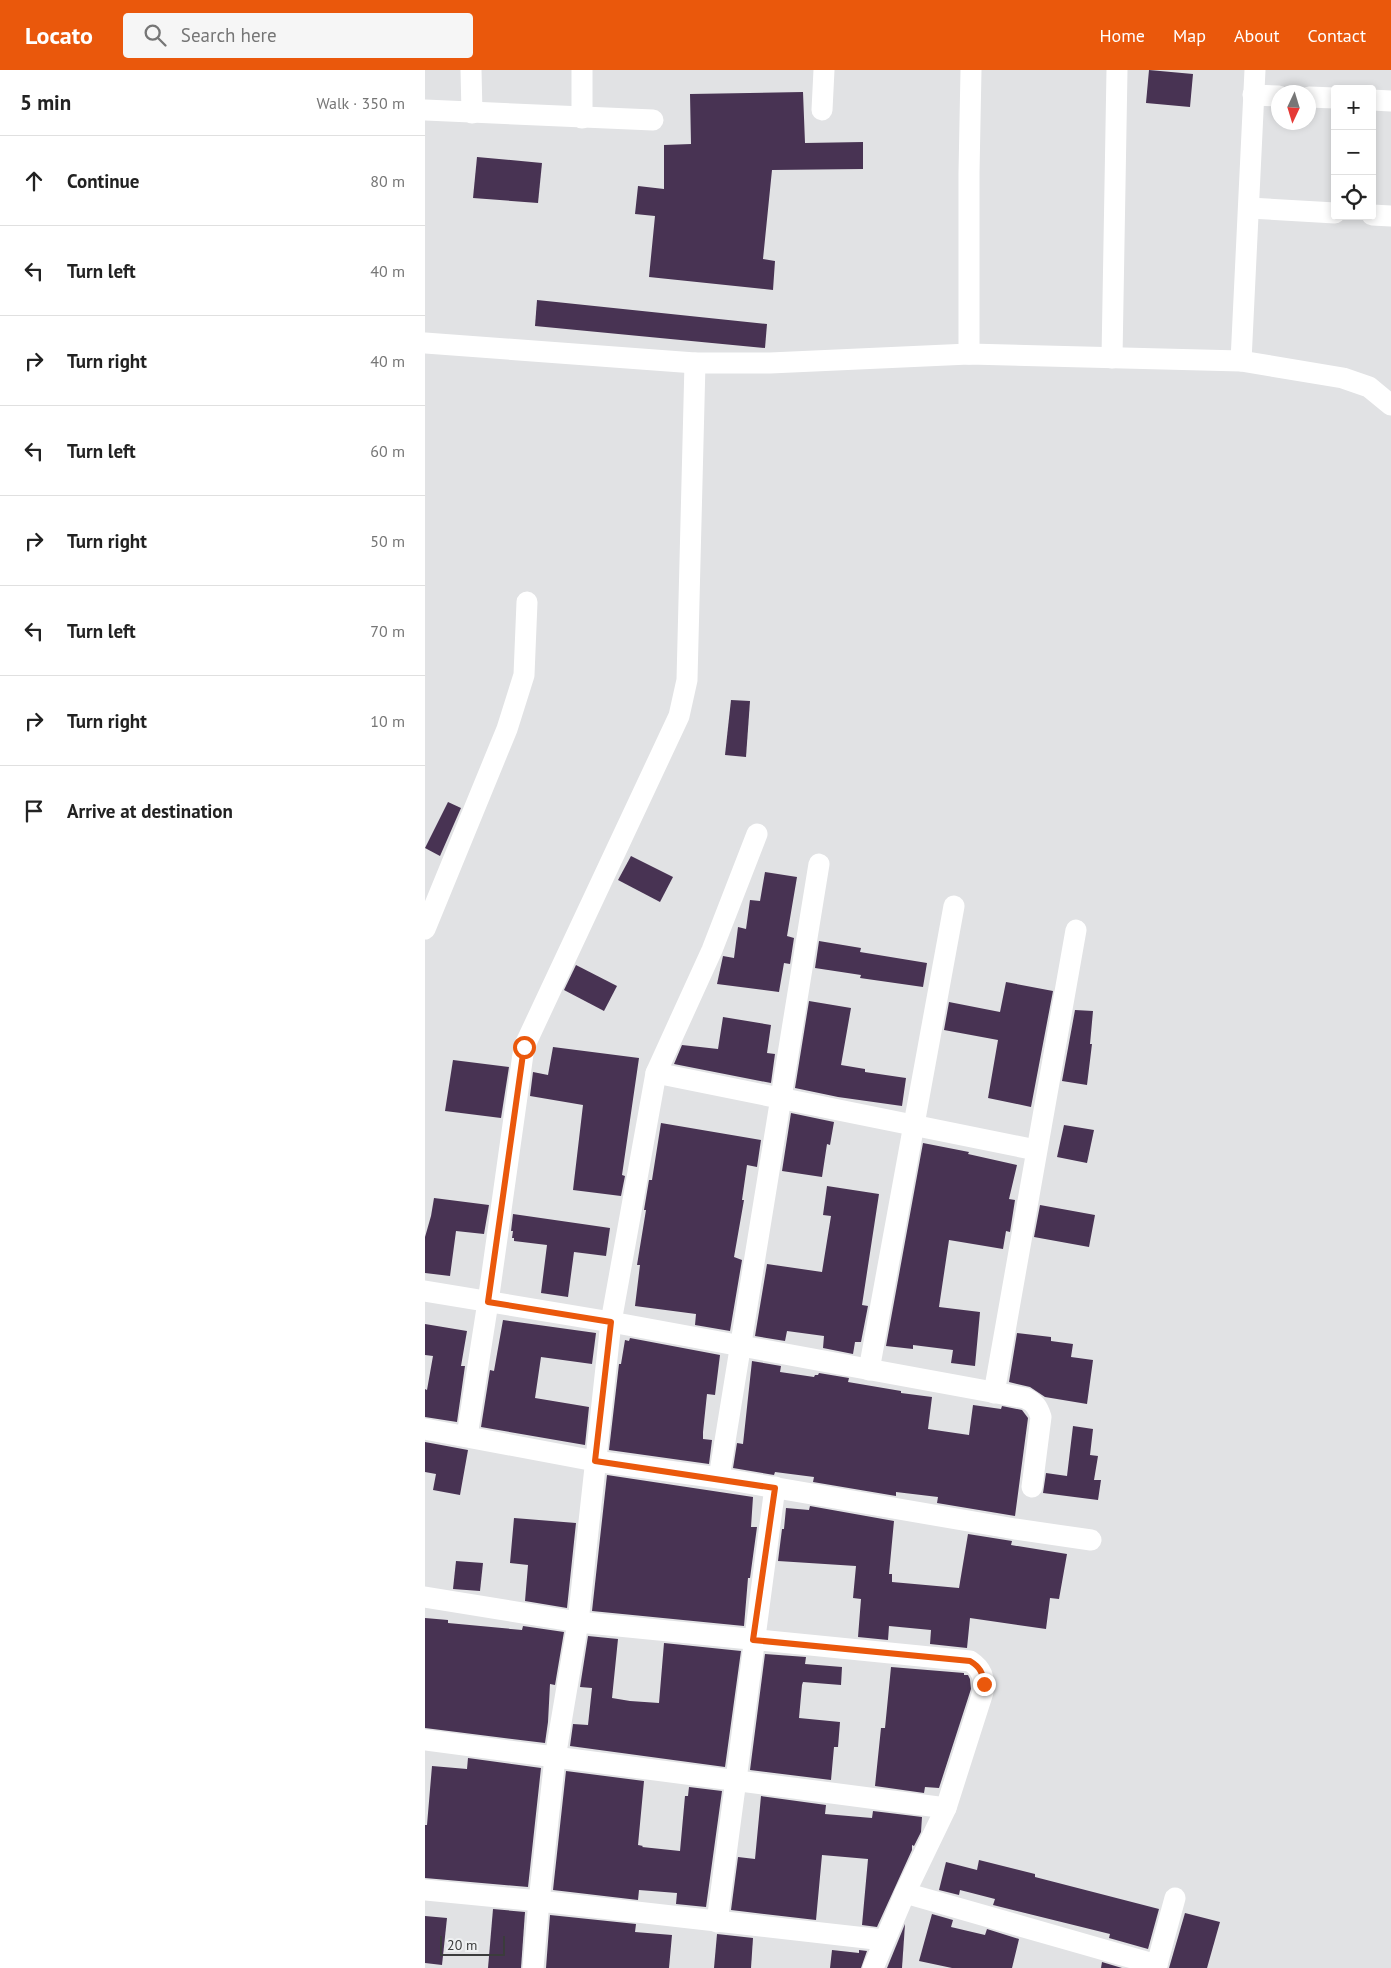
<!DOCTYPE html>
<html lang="en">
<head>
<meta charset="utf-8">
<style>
	body { margin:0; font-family:"PT Sans",sans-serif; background:#f6f6f6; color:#222 }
	.controls { position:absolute; right:15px; top:15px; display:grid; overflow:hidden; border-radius:5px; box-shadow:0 2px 8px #0003 }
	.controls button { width:45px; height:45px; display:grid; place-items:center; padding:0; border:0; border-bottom:1px solid #e0e0e0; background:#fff; color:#222; font:25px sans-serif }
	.compass { position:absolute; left:846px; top:15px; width:45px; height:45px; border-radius:50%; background:#fff; box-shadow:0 2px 8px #0003; rotate:184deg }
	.scale { position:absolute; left:15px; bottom:12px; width:65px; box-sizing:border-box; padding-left:5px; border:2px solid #3b3c3c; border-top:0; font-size:14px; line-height:18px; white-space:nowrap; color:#3b3c3c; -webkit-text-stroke:4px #eef0f1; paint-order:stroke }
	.stop { position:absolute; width:15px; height:15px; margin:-11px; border:4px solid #ea580c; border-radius:50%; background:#fff }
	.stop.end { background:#ea580c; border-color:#fff; box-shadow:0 1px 5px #0008 }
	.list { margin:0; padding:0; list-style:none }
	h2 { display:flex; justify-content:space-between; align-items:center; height:65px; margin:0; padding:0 20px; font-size:21px }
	h2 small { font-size:16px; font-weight:400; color:#767676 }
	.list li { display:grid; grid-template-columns:32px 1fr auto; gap:15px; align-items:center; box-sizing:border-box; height:90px; padding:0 20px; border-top:1px solid #e0e0e0 }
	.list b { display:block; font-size:19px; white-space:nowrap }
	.list em { font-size:16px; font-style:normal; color:#767676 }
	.icon { flex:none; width:28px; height:28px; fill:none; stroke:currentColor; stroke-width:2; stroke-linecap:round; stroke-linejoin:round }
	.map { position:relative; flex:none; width:966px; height:1898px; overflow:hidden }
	header { display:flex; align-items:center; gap:30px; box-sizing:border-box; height:70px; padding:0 25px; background:#ea580c; color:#fff }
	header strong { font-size:24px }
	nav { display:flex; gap:28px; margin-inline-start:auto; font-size:18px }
	.search { width:350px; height:45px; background:#f6f6f6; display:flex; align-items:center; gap:12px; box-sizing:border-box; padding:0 18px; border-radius:5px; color:#767676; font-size:19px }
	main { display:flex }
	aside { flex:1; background:#fff }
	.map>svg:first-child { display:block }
	.building { fill:#483353 }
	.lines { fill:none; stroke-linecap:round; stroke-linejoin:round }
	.minor { stroke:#fff; stroke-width:21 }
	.route { stroke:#ea580c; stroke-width:6 }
</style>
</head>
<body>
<header>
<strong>Locato</strong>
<div class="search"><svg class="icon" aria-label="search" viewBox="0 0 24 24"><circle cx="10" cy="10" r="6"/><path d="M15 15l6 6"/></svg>Search here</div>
<nav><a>Home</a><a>Map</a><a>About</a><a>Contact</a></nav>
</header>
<main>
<aside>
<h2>5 min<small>Walk · 350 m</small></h2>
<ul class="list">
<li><svg class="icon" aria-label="ahead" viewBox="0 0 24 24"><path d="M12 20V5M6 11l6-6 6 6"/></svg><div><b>Continue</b></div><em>80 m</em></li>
<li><svg class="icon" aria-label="left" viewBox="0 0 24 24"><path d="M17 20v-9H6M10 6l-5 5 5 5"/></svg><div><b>Turn left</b></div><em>40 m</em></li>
<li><svg class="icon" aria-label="right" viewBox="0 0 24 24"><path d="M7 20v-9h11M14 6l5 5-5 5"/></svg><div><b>Turn right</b></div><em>40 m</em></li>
<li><svg class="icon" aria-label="left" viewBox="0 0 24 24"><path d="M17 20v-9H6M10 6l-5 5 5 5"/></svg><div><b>Turn left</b></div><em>60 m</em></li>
<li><svg class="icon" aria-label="right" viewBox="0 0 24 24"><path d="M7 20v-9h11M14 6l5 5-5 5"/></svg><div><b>Turn right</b></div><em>50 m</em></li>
<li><svg class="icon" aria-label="left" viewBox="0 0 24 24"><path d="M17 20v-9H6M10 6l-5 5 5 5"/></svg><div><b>Turn left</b></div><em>70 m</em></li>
<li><svg class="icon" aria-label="right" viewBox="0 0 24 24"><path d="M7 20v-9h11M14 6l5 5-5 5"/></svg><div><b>Turn right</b></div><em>10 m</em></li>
<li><svg class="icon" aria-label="arrive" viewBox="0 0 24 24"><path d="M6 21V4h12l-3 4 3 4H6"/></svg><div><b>Arrive at destination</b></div></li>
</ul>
</aside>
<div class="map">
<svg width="966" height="1898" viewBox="0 0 966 1898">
	<rect width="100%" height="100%" fill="#e1e2e4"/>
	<g class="building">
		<path d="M724,0L768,4L765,37L721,33Z"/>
		<path d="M378,22L380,73L438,72V99L347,100L338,189L350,191L348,220L224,207L230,146L210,144L213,116L239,119V75L266,74L265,24Z"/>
		<path d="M52,87L117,93L113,133L48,128Z"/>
		<path d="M112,230L342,254L340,278L110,256Z"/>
		<path d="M306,630L325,631L321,687L300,685Z"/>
		<path d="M23,732L36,738L15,786L0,778Z"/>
		<path d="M206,786L248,807L235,832L193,810Z"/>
		<path d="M340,802L372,807L362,866L369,868L365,894L359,893L354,922L292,914L298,886L309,888L313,857L321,859L325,830L335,831Z"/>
		<path d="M394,871L436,878L435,882L502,893L498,917L435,908L436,905L390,898Z"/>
		<path d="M151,895L192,916L179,941L139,920Z"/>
		<path d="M581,912L628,921L606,1037L563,1028L573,970L519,960L524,932L575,942Z"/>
		<path d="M384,931L426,938L416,995L440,999V1002L481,1008L477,1036L413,1027L370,1018Z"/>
		<path d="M650,940L668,941L665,974H667L662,1015L637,1011Z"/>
		<path d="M298,947L346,955L342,983L350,984L346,1013L249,994L257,975L293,979Z"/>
		<path d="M128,977L214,988L197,1105L200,1106L196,1126L148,1120L158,1035L105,1026L108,1002L123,1005Z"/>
		<path d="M28,990L84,997L76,1048L20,1041Z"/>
		<path d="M366,1043L409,1052L405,1075L402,1074L397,1107L357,1101Z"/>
		<path d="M236,1053L336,1070L332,1097L322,1095L317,1130H319L309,1187L317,1190L305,1261L270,1255L271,1244L210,1236L215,1195H212L221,1140H219L224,1110H227Z"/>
		<path d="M639,1055L669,1060L662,1093L632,1087Z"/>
		<path d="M498,1073L544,1082L543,1084L592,1095L584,1129L590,1130L585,1162L581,1161L578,1179L524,1170L514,1237L555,1242L550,1296L526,1293L528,1280L488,1275V1279L461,1276Z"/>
		<path d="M402,1116L454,1124L437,1235L443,1236L436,1272H430L428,1284L398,1278L399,1266L362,1261L360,1271L330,1266L342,1194L397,1202L406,1146L398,1145Z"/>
		<path d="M9,1128L64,1135L59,1164L31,1161L25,1206L0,1203V1167L6,1146Z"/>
		<path d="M615,1135L670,1145L664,1177L609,1167Z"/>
		<path d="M88,1144L185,1158L181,1186L149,1182L143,1227L116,1223L122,1175L89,1171V1168H87L88,1161H86Z"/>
		<path d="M78,1250L171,1263L167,1294L116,1287L110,1328L164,1337L160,1375L56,1357L65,1300L69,1301Z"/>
		<path d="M0,1254L42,1261L36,1296H40L32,1352L0,1347V1319L2,1320L8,1286L0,1285Z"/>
		<path d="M592,1263L626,1267V1271L648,1274L646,1287L668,1290L662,1334L620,1327L605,1317L584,1312Z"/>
		<path d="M205,1268L295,1285L290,1325L282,1324L278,1362V1369L287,1370L284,1394L184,1380L194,1294H196L200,1270L204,1271Z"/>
		<path d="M327,1291L356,1296L355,1302L389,1307L390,1305H393L394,1303L424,1308L423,1312L476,1321V1323L507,1327L503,1359L544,1365L548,1335L576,1339L577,1336L597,1340L603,1348L590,1446L512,1433L513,1427L471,1422V1426L388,1412L389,1407L350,1402L349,1405L308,1398L312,1373L318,1374Z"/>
		<path d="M648,1356L668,1359L665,1385L673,1386L669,1410H676L673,1430L618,1423L621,1403L642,1406Z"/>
		<path d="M0,1372L43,1380L35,1425L8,1420L11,1404L0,1402Z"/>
		<path d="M182,1405L328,1427L326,1457H332L325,1508H323L319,1556L167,1541Z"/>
		<path d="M385,1436L469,1451L464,1504H467V1512L534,1518L543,1464L587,1471L586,1475L642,1484L634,1529L625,1528L621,1559L545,1548L542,1578L505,1574L506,1560L464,1556L463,1570L433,1567L436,1529L428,1528L431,1496L353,1491L357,1459H359L361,1438L384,1440Z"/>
		<path d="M89,1448L151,1453L142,1538L100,1531L103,1495L85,1493Z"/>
		<path d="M31,1491L58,1493L55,1521L28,1519Z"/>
		<path d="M0,1548L23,1550V1553L97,1560L98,1556L139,1562L130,1615L125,1614L123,1652L120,1673L0,1658Z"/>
		<path d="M163,1566L193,1569L187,1628L205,1631L234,1633L239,1573L316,1581L300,1697L145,1676L148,1654L163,1655L167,1618L155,1617Z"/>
		<path d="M340,1584L381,1587L380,1594L417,1597L416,1615L378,1612L377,1615L374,1648L415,1652L413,1677H409L406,1710L325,1700Z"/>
		<path d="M466,1597L539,1603V1605H543L545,1609L546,1619L514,1718L500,1717L499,1723L450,1716L456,1658H460Z"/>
		<path d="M43,1688L116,1698L103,1817L0,1808V1755H2L7,1696L42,1699Z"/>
		<path d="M141,1701L219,1711L213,1775L218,1776L217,1777L255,1781L260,1726H263L264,1717L297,1721L281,1837L251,1834L252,1823L214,1820L213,1830L128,1820Z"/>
		<path d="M336,1726L401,1735L400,1744L447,1748L448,1741L497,1747L496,1762L489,1776L487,1775V1780L452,1857L437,1855L443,1789L397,1785L391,1850L306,1840L313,1787L330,1789Z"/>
		<path d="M554,1790L610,1804V1807L734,1839L723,1879L684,1868L685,1864L568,1835L570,1829L535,1820L534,1825L514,1820L521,1792L552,1800Z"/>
		<path d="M68,1839L100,1842L96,1898H63Z"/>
		<path d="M760,1843L795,1852L782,1898H744Z"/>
		<path d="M507,1844L528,1850L526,1857L560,1865L562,1859L594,1869L587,1898H527L494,1891Z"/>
		<path d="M125,1845L211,1854L210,1862L247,1865L244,1898H121Z"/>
		<path d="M0,1846L22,1848L17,1895L0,1893Z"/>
		<path d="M480,1854L477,1898H462Z"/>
		<path d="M292,1864L328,1868L326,1898H289Z"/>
		<path d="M407,1880L434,1883V1880L442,1881L436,1898H405Z"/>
		<path d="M677,1892L697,1898H676Z"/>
	</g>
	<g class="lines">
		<g class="minor">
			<path d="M46,0L47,43"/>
			<path d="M157,0V48"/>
			<path d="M828,25L854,26"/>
			<path d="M884,27L910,28"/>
			<path d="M947,30L966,31"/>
			<path d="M0,40L228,50"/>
			<path d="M397,40L399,0"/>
			<path d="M824,138L910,143"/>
			<path d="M947,145L966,146"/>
			<path d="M0,273L270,293H345L544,284L816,291L918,308L944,317L966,335"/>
			<path d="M544,284V103L546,0"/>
			<path d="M687,288L692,0"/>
			<path d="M816,291L830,0"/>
			<path d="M0,859L82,659L99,605L102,532"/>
			<path d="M231,1003L611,1080"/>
			<path d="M0,1221L186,1252L600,1328C609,1332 613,1337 616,1347L607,1417"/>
			<path d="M444,1300L529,836"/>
			<path d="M569,1323L651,860"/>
			<path d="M0,1359L170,1391L294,1408L590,1459L666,1470"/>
			<path d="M42,1366L63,1232L99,977L254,646L262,610L270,293"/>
			<path d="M294,1408L394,794"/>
			<path d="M0,1527L153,1552L545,1591C557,1599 560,1608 558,1622L521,1738L480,1823L448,1898"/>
			<path d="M0,1670L521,1738"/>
			<path d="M0,1820L114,1831L459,1870"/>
			<path d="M480,1823L732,1895"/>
			<path d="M292,1852L350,1417"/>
			<path d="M108,1898L114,1831L130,1688L153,1552L186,1252L231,1003L287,880L332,764"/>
			<path d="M731,1898L750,1828"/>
		</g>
	</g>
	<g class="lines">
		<path class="route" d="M99,977L63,1232L186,1252L170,1391L350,1418L328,1570L545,1591C555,1597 558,1603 559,1614"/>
	</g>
</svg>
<div class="controls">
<button>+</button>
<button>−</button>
<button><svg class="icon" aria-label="locate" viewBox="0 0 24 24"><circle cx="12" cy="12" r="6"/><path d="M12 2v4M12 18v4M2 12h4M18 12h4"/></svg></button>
</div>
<svg class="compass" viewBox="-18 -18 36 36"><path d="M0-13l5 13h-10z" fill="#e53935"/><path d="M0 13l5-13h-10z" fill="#767676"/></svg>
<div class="scale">20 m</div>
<div class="stop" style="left:99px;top:977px"></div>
<div class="stop end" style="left:559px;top:1614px"></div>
</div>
</main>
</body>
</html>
